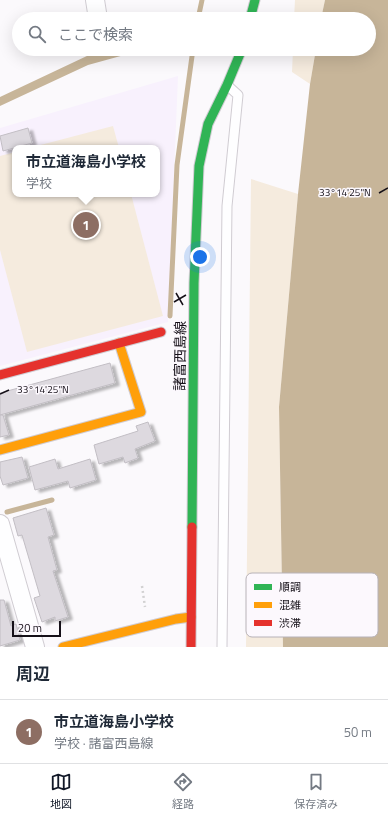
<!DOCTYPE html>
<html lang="ja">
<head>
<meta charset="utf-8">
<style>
	body { margin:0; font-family:"Titillium Web","Noto Sans JP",sans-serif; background:#f6f6f7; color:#1f2937 }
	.scale { position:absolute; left:12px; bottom:10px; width:49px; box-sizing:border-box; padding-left:4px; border:2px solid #151018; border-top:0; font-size:11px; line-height:14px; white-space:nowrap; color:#151018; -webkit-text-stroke:3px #fcf8fd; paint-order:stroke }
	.you { position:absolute; left:200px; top:257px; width:14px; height:14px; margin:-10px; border:3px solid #fff; border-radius:50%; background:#1a73e8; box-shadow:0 0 0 6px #1a73e833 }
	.badge { display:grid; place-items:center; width:26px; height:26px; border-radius:50%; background:#111827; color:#fff; font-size:13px; font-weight:700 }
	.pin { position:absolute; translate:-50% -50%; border:2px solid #fff; box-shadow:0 1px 4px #0006 }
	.popup { position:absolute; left:12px; top:145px; width:148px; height:52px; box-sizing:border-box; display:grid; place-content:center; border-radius:8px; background:#fff; filter:drop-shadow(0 1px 3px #0005); font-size:13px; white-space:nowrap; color:#747a83 }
	.popup b { font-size:15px; color:#1f2937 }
	.popup::after { content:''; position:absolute; left:50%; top:100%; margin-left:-8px; border:8px solid transparent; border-top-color:#fff }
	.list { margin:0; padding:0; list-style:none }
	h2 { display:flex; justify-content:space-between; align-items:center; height:52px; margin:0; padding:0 16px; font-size:17px }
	h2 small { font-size:13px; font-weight:400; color:#747a83 }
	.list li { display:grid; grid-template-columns:26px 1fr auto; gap:12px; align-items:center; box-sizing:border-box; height:64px; padding:0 16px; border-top:1px solid #e0e1e3 }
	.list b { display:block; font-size:15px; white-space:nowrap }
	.list p { margin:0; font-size:13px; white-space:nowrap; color:#747a83 }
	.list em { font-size:13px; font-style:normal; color:#747a83 }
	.icon { flex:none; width:22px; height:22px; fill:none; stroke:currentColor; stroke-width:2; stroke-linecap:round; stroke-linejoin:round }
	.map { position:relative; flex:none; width:388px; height:647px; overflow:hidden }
	.search { position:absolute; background:#fff; box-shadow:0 4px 16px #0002; left:12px; right:12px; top:12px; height:44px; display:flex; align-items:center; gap:10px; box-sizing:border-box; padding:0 14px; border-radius:22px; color:#747a83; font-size:15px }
	.sheet { height:116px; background:#fff }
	nav { display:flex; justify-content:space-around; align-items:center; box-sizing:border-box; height:56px; border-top:1px solid #e0e1e3; background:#fff; font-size:11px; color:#747a83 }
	nav a { display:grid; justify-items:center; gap:2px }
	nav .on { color:#111827 }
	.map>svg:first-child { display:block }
	.built { fill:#f8f1fd; fill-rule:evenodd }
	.green { fill:#f5ebde }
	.water { fill:#c7b599 }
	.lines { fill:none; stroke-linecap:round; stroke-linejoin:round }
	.stream { stroke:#c7b599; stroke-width:5 }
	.building { fill:#ddd9df; stroke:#c2bec4; filter:url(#shadow) }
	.lane-casing { stroke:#d0ccd2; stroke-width:11 }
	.street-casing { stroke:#d0ccd2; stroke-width:20 }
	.fast-casing { stroke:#d0ccd2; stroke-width:11 }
	.slow-casing { stroke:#d0ccd2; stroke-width:11 }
	.jam-casing { stroke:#d0ccd2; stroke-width:11 }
	.path { stroke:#d2d1d2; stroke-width:2.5; stroke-dasharray:2 3; stroke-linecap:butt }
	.lane { stroke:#fefeff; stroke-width:9 }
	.street { stroke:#fefeff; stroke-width:18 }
	.fast { stroke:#30b455; stroke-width:9 }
	.slow { stroke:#ff9f0a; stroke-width:9 }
	.jam { stroke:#e5322d; stroke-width:9 }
	.ticks { fill:none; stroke:#151018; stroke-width:1.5 }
	.labels { text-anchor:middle; stroke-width:3; stroke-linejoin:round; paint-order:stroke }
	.street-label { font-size:14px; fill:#151018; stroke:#fcf8fd }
	.key { fill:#fcf8fd; stroke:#b7b2b8; stroke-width:1 }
	.key-label { font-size:11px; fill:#151018 }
	.ticks-label { font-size:10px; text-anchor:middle; fill:#151018; stroke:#fcf8fd; stroke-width:3; stroke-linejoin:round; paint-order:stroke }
</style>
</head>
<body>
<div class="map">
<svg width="388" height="647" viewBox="0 0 388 647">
	<defs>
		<filter id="shadow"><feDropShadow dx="4.5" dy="2.5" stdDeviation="1" flood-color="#0004"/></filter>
	</defs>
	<rect width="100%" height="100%" fill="#fbf9fc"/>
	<path class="built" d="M178,76L168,322L0,366V128ZM15,148H157V194H15Z"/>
	<g class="green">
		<path d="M295,0H325L321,19H294Z"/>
		<path d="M293,49H316L310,84L292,72Z"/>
		<path d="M113,126L119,148H29Z"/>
		<path d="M15,152V194H131L163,316L27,352L0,250V156Z"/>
		<path d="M251,179L298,194L279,407L283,647H246Z"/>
	</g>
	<g class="water">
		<path d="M325,0H388V647H283L279,407L298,194L310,84L316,49H369V19H321Z"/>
		<path d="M106,49H146L88,65L0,106V97L89,55Z"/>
	</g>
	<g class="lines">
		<g class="stream">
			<path d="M198,19L202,0"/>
			<path d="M170,316L177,165L193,49"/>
			<path d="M7,512L52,500"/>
		</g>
	</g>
	<g class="building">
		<path d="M28,128L32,143L3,151L0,136Z"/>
		<path d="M110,363L115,383L0,415V393Z"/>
		<path d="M0,415H3L9,435L0,437Z"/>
		<path d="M148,422L155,441L135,449L138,458L125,463L123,457L99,464L94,445L138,431L136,426Z"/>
		<path d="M22,457L28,478L3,485L0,476V462Z"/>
		<path d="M55,459L58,469L90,459L96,480L70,488L68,481L35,490L29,467Z"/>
		<path d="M46,508L54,535L48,537L57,570L53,571L68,617L55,621V617L42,622L34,598L40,596L22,535L18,536L13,518Z"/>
		<path d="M0,600H4L11,626L16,624L20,640L0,646Z"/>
	</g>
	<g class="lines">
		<g class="lane-casing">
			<path id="lane" d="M222,647L227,206L238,95L227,85"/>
		</g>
		<g class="street-casing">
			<g id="street">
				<path d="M95,0L98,19"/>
				<path d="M0,524L35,647"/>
			</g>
		</g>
		<g class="fast-casing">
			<g id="fast">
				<path d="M250,19L255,0"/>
				<path d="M192,527L194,283L199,166L208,124L227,85L242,49"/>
			</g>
		</g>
		<g class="slow-casing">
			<g id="slow">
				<path d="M0,450L141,412L119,343"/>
				<path d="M63,647L176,619L191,617"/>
			</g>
		</g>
		<g class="jam-casing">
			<g id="jam">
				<path d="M0,375L161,332"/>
				<path d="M191,647L192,527"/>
			</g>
		</g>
		<path class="path" d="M142,586L145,607"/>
		<use href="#lane" class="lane"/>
		<use href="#street" class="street"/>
		<use href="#fast" class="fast"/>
		<use href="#slow" class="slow"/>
		<use href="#jam" class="jam"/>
	</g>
	<path class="ticks" d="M379,193L388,188M176,293L183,305M174,302L186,295M0,394L9,390"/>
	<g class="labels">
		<g class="street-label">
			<text transform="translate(180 356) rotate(-89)" y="5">諸富西島線</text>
		</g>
	</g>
	<rect x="246" y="573" width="132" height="64" rx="6" class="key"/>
	<rect x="254" y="584" width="18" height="6" fill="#30b455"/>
	<rect x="254" y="602" width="18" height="6" fill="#ff9f0a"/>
	<rect x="254" y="620" width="18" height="6" fill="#e5322d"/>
	<g class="key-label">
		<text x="279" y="591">順調</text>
		<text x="279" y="609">混雑</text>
		<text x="279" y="627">渋滞</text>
	</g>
	<g class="ticks-label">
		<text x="345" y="196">33°14'25"N</text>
		<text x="43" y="393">33°14'25"N</text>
	</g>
</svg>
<div class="scale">20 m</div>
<div class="you"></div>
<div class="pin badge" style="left:86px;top:225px;background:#8d6e63">1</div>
<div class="popup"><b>市立道海島小学校</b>学校</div>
<div class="search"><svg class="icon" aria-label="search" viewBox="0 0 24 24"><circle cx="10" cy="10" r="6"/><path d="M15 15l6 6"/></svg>ここで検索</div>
</div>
<section class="sheet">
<h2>周辺<small></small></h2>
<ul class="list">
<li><span class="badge" style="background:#8d6e63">1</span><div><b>市立道海島小学校</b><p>学校 · 諸富西島線</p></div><em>50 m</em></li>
</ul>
</section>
<nav>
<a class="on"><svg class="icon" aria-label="map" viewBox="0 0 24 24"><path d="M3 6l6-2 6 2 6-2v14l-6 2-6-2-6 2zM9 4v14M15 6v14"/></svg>地図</a>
<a><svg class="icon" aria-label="directions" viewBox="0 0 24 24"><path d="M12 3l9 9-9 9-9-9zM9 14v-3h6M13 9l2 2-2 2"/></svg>経路</a>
<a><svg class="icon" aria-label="saved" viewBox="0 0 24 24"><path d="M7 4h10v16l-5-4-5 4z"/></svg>保存済み</a>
</nav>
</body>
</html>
